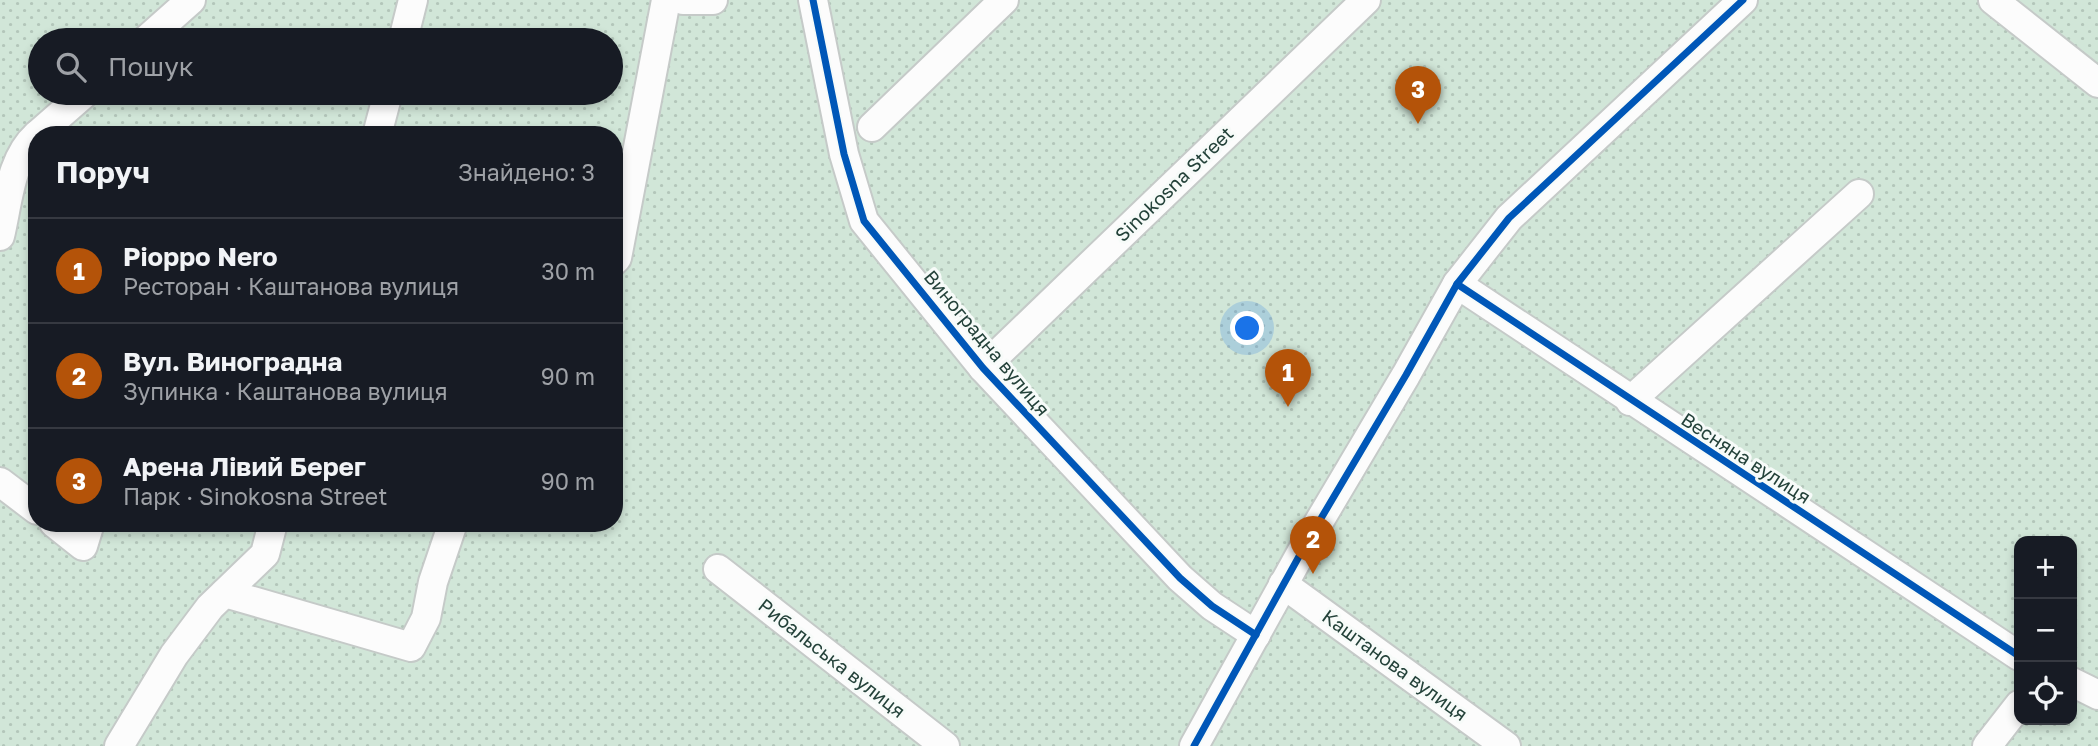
<!DOCTYPE html>
<html lang="uk">
<head>
<meta charset="utf-8">
<style>
	body { margin:0; font-family:"Golos Text",sans-serif; background:#242831; color:#f1f3f6 }
	.controls { position:absolute; right:21px; bottom:21px; display:grid; overflow:hidden; border-radius:14px; box-shadow:0 4px 10px #0003 }
	.controls button { width:63px; height:63px; display:grid; place-items:center; padding:0; border:0; border-bottom:2px solid #363941; background:#171b24; color:#f1f3f6; font:35px sans-serif }
	.you { position:absolute; left:1248px; top:329px; width:24px; height:24px; margin:-18px; border:5px solid #fff; border-radius:50%; background:#1a73e8; box-shadow:0 0 0 10px #1a73e833 }
	.badge { display:grid; place-items:center; width:46px; height:46px; border-radius:50%; background:#b45309; color:#fff; font-size:23px; font-weight:700 }
	.pin { position:absolute; translate:-50% -58px; filter:drop-shadow(0 2px 4px #0008) }
	.pin::after { content:''; position:absolute; top:37px; width:24px; height:21px; background:inherit; clip-path:polygon(0 0,100% 0,50% 100%) }
	.list { margin:0; padding:0; list-style:none }
	h2 { display:flex; justify-content:space-between; align-items:center; height:91px; margin:0; padding:0 28px; font-size:30px }
	h2 small { font-size:23px; font-weight:400; color:#9ea1a6 }
	.list li { display:grid; grid-template-columns:46px 1fr auto; gap:21px; align-items:center; box-sizing:border-box; height:105px; padding:0 28px; border-top:2px solid #363941 }
	.list b { display:block; font-size:26px; white-space:nowrap }
	.list p { margin:0; font-size:23px; white-space:nowrap; color:#9ea1a6 }
	.list em { font-size:23px; font-style:normal; color:#9ea1a6 }
	.icon { flex:none; width:38px; height:38px; fill:none; stroke:currentColor; stroke-width:2; stroke-linecap:round; stroke-linejoin:round }
	.map { position:relative; flex:none; width:2098px; height:746px; overflow:hidden }
	.search { position:absolute; background:#171b24; box-shadow:0 4px 10px #0003; left:28px; top:28px; width:595px; height:77px; display:flex; align-items:center; gap:18px; box-sizing:border-box; padding:0 24px; border-radius:38px; color:#9ea1a6; font-size:26px }
	.panel { position:absolute; background:#171b24; box-shadow:0 4px 10px #0003; left:28px; top:126px; width:595px; height:406px; border-radius:28px }
	.map>svg:first-child { display:block }
	.park { fill:url(#park-dots); fill-rule:evenodd }
	.lines { fill:none; stroke-linecap:round; stroke-linejoin:round }
	.minor-casing { stroke:#c5cac8; stroke-width:32 }
	.minor { stroke:#fcfcfc; stroke-width:28 }
	.cycleway-casing { stroke:#f7fbf9; stroke-width:11 }
	.cycleway { stroke:#0057b8; stroke-width:7 }
	.labels { text-anchor:middle; stroke-width:6; stroke-linejoin:round; paint-order:stroke }
	.street-label { font-size:19px; fill:#24423a; stroke:#f7fbf9 }
</style>
</head>
<body>
<div class="map">
<svg width="2098" height="746" viewBox="0 0 2098 746">
	<defs>
		<pattern id="park-dots" width="8" height="8" patternUnits="userSpaceOnUse" patternTransform="scale(1.75)"><rect width="8" height="8" fill="#d1e6d8"/><path d="M2 2h.1M6 6h.1" fill="none" stroke="#b3c6ba" stroke-width="1.8" stroke-linecap="round"/></pattern>
	</defs>
	<rect width="100%" height="100%" fill="#e8edeb"/>
	<path class="park" d="M0,0H2098V746H0ZM40,40H611V93H40ZM37,135H614V523H37ZM2019,541H2072V720H2019Z"/>
	<g class="lines">
		<g class="minor-casing">
			<g id="minor">
				<path d="M683,0H713"/>
				<path d="M813,0L844,154L864,221L983,368L1180,578L1212,606L1256,635"/>
				<path d="M1993,0L2098,83"/>
				<path d="M146,40L191,0"/>
				<path d="M403,40L413,0"/>
				<path d="M872,127L1004,0"/>
				<path d="M37,135L85,93"/>
				<path d="M377,135L388,93"/>
				<path d="M0,236C8,203 10,159 37,135"/>
				<path d="M614,261L617,258L666,0"/>
				<path d="M1457,284L2019,656"/>
				<path d="M983,368L1366,0"/>
				<path d="M1630,401L1859,194"/>
				<path d="M0,482L37,510"/>
				<path d="M54,523L83,546L90,523"/>
				<path d="M718,569L945,746"/>
				<path d="M1283,584L1506,746"/>
				<path d="M225,593L411,647L426,618L433,582L453,523"/>
				<path d="M2072,682L2098,695"/>
				<path d="M119,746L174,655L210,607L265,554L273,523"/>
				<path d="M1194,746L1307,542L1406,375L1457,284L1509,218L1743,0"/>
				<path d="M1987,746L2019,705"/>
			</g>
		</g>
		<use href="#minor" class="minor"/>
		<g class="cycleway-casing">
			<g id="cycleway">
				<path d="M813,0L844,154L864,221L983,368L1180,578L1212,606L1256,635"/>
				<path d="M1457,284L2019,656"/>
				<path d="M1194,746L1307,542L1406,375L1457,284L1509,218L1743,0"/>
			</g>
		</g>
		<use href="#cycleway" class="cycleway"/>
	</g>
	<g class="labels">
		<g class="street-label">
			<text transform="translate(1174 184) rotate(-44)" y="7">Sinokosna Street</text>
			<text transform="translate(987 343) rotate(50)" y="7">Виноградна вулиця</text>
			<text transform="translate(1746 458) rotate(33)" y="7">Весняна вулиця</text>
			<text transform="translate(832 658) rotate(38)" y="7">Рибальська вулиця</text>
			<text transform="translate(1395 665) rotate(36)" y="7">Каштанова вулиця</text>
		</g>
	</g>
</svg>
<div class="controls">
<button>+</button>
<button>−</button>
<button><svg class="icon" aria-label="locate" viewBox="0 0 24 24"><circle cx="12" cy="12" r="6"/><path d="M12 2v4M12 18v4M2 12h4M18 12h4"/></svg></button>
</div>
<div class="you"></div>
<div class="pin badge" style="left:1288px;top:407px">1</div>
<div class="pin badge" style="left:1313px;top:574px">2</div>
<div class="pin badge" style="left:1418px;top:124px">3</div>
<div class="search"><svg class="icon" aria-label="search" viewBox="0 0 24 24"><circle cx="10" cy="10" r="6"/><path d="M15 15l6 6"/></svg>Пошук</div>
<section class="panel">
<h2>Поруч<small>Знайдено: 3</small></h2>
<ul class="list">
<li><span class="badge">1</span><div><b>Pioppo Nero</b><p>Ресторан · Каштанова вулиця</p></div><em>30 m</em></li>
<li><span class="badge">2</span><div><b>Вул. Виноградна</b><p>Зупинка · Каштанова вулиця</p></div><em>90 m</em></li>
<li><span class="badge">3</span><div><b>Арена Лівий Берег</b><p>Парк · Sinokosna Street</p></div><em>90 m</em></li>
</ul>
</section>
</div>
</body>
</html>
